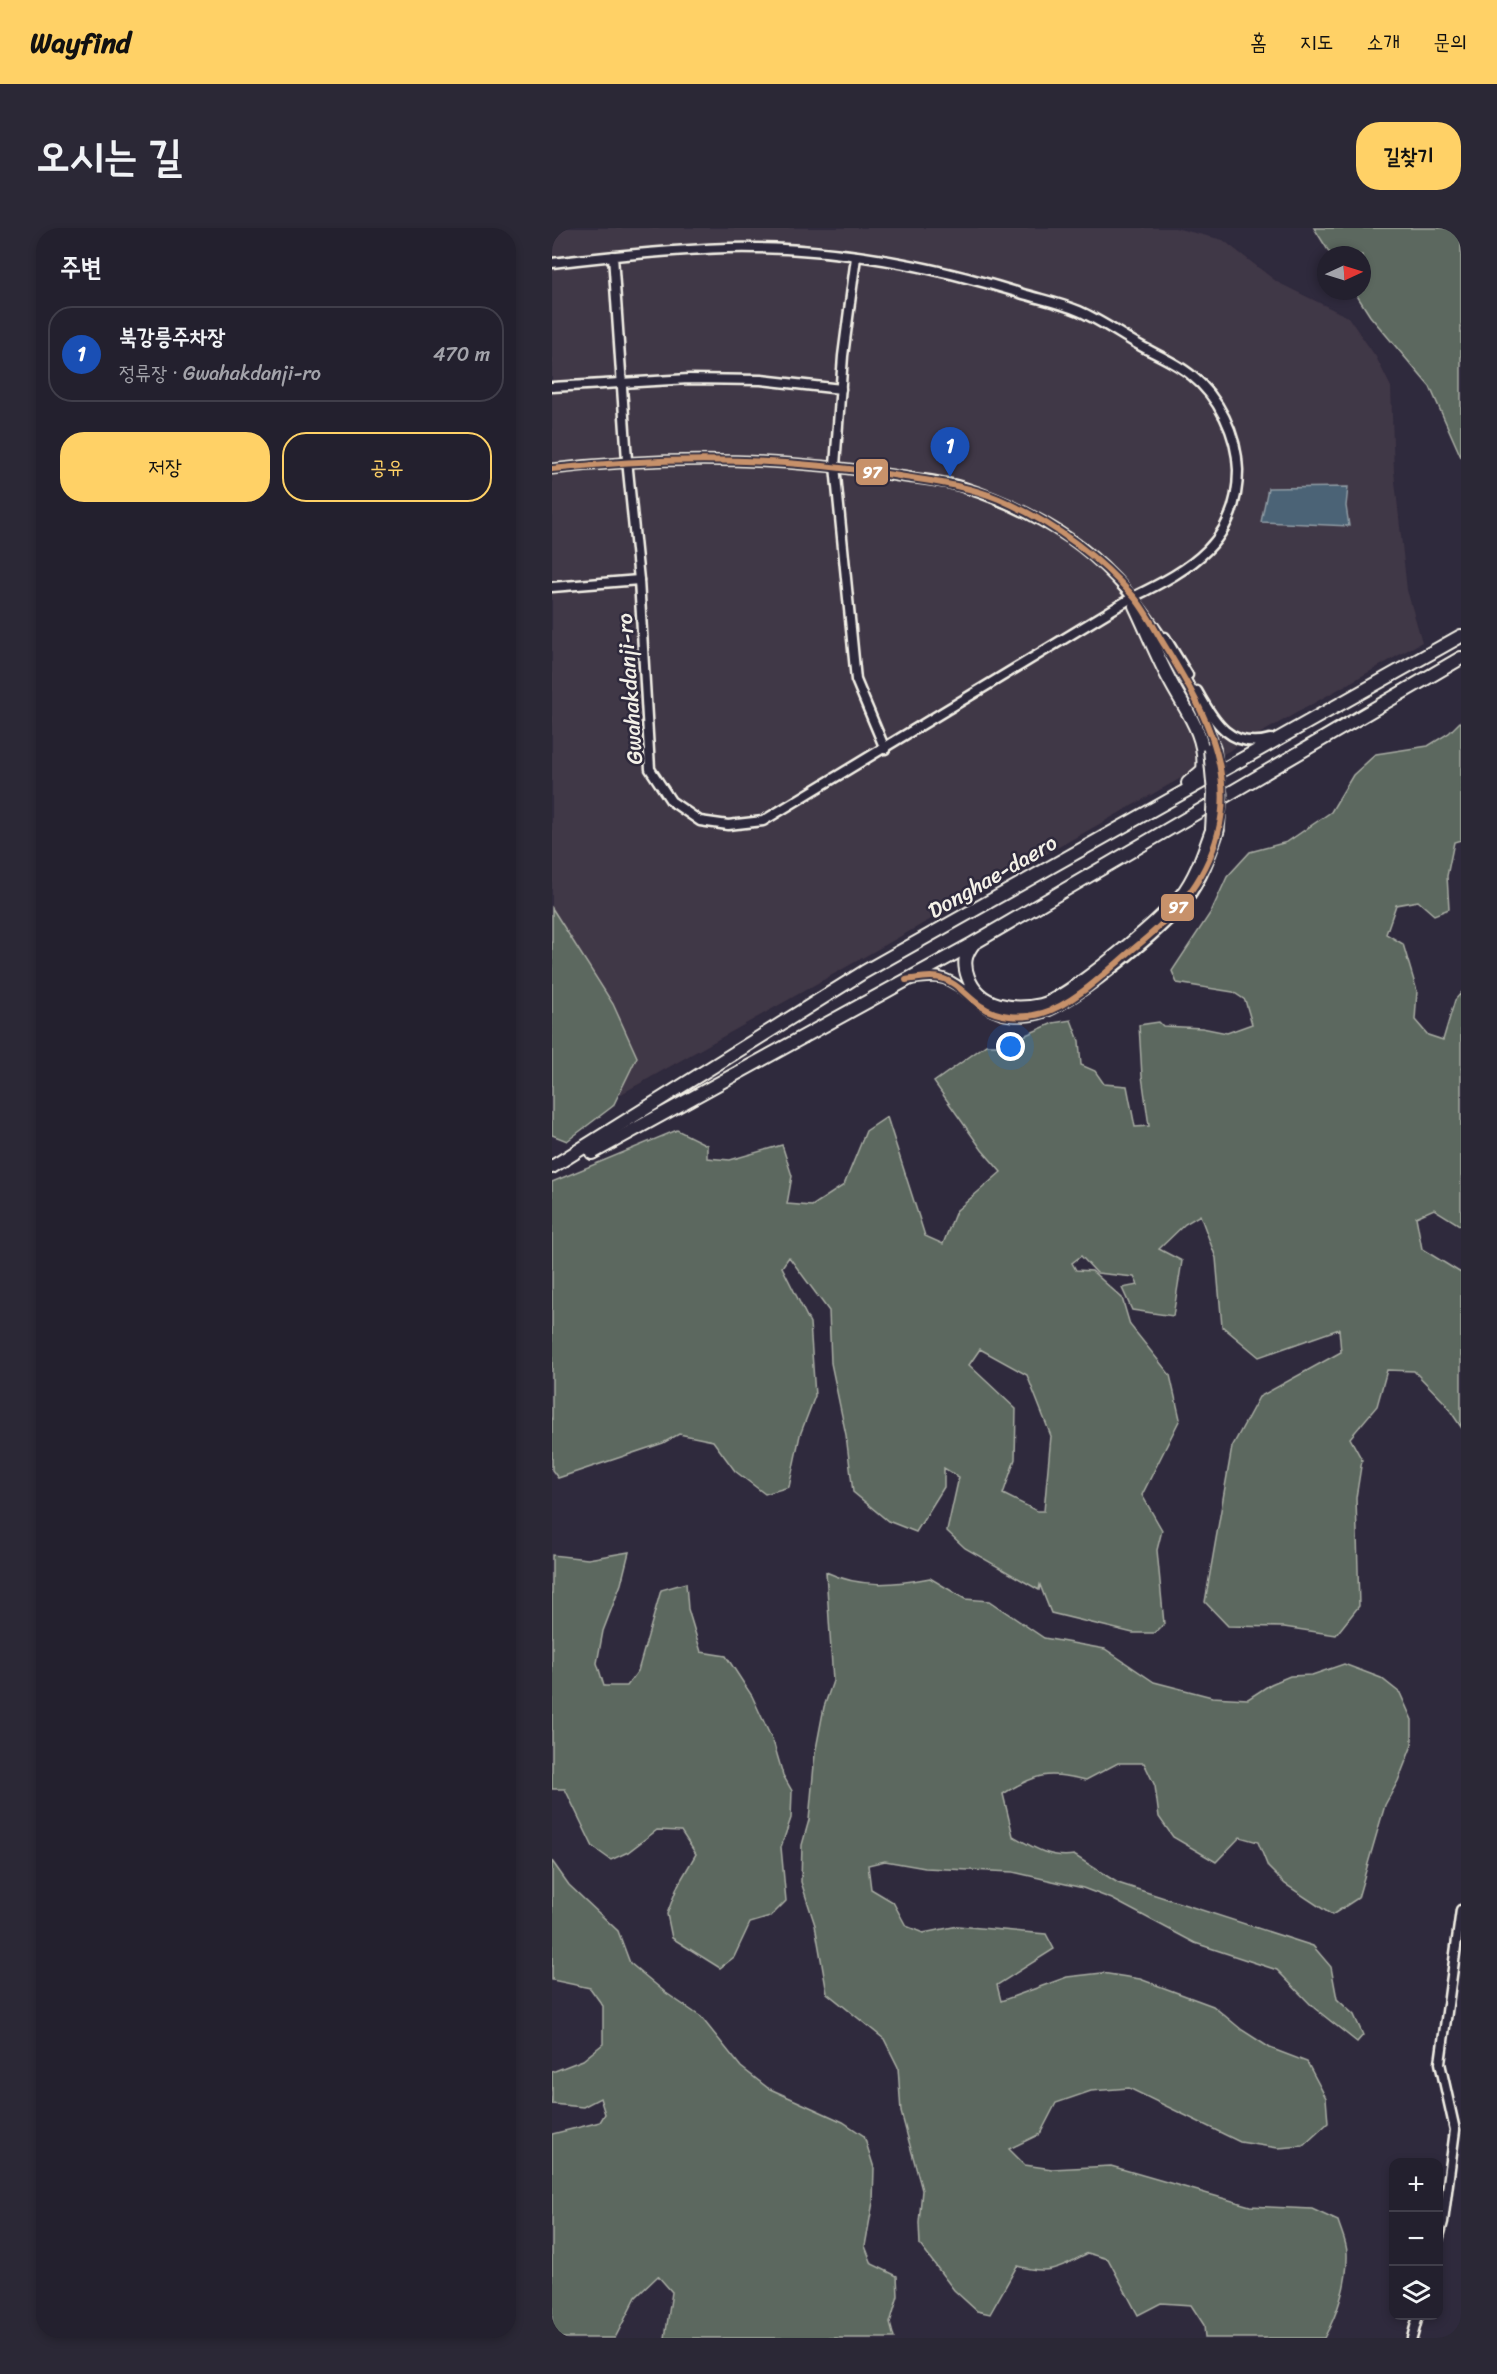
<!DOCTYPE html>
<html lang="ko">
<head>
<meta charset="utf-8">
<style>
	body { margin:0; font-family:Sriracha,"Poor Story",sans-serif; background:#2b2836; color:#f1f3f6 }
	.controls { position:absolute; right:18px; bottom:18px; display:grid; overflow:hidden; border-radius:12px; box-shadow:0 3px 9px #0003 }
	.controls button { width:54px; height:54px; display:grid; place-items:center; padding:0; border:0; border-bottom:2px solid #403e4a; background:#23202e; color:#f1f3f6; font:30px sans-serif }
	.compass { position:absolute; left:765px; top:18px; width:54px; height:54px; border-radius:50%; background:#23202e; box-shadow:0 3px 9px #0003; rotate:86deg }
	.you { position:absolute; left:459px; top:819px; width:21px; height:21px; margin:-15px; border:4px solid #fff; border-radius:50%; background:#1a73e8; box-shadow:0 0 0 9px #1a73e833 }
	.badge { display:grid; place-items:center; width:39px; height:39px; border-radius:50%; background:#ffd166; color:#fff; font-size:20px; font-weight:700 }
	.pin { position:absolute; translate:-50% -50px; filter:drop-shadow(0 2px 3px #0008) }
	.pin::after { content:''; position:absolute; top:32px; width:21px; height:18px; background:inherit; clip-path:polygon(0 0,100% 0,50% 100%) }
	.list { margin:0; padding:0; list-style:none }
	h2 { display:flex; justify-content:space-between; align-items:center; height:78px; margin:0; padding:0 24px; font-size:26px }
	h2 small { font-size:20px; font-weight:400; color:#a3a3aa }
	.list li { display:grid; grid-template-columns:39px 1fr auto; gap:18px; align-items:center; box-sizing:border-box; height:96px; margin:0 12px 12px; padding:0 12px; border:2px solid #403e4a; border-radius:24px }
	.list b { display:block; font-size:22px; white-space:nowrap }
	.list p { margin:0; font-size:20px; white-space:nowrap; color:#a3a3aa }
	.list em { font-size:20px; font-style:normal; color:#a3a3aa }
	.actions { display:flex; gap:12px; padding:18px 24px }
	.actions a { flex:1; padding:14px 0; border:2px solid #ffd166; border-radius:24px; text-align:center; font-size:21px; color:#ffd166 }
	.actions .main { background:#ffd166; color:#111 }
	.icon { flex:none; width:33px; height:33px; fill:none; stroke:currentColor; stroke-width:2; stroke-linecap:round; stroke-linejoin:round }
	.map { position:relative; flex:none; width:909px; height:2110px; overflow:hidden; border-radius:24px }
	header { display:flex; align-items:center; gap:36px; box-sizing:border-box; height:84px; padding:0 30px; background:#ffd166; color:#111 }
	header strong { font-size:28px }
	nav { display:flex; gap:33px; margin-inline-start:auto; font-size:21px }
	.intro { display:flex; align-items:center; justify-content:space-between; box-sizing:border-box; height:144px; padding:0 36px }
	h1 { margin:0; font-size:42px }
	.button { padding:15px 27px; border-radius:24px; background:#ffd166; color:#111; font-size:21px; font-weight:700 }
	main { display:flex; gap:36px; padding:0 36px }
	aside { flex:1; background:#23202e; border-radius:24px; box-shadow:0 3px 9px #0003 }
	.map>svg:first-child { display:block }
	.built { fill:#413746 }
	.green { fill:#5b685e; stroke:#a8aca3; stroke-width:1.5; fill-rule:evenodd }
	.water { fill:#4b6376; stroke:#8f9ca4; stroke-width:1.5 }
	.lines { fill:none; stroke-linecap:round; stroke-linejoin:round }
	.minor-casing { stroke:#f4f1e8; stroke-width:13 }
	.highway-casing { stroke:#f4f1e8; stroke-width:16 }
	.minor { stroke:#2f2a3d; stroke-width:8 }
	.highway { stroke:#2f2a3d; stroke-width:12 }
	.minor-bridge-casing { stroke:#f4f1e8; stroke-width:13; stroke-linecap:butt }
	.highway-bridge-casing { stroke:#f4f1e8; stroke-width:16; stroke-linecap:butt }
	.minor-bridge { stroke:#2f2a3d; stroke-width:8 }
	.highway-bridge { stroke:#2f2a3d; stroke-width:12 }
	.bus-1-casing { stroke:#2f2a3d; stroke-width:10 }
	.bus-1 { stroke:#c7916a; stroke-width:6 }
	.labels { text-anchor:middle; stroke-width:5; stroke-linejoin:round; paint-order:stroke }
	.street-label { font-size:22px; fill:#f4f1e8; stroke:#2f2a3d }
	.line-badge { stroke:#2f2a3d; stroke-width:2 }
	.badge-label { font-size:16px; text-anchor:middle; font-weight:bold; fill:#fff }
</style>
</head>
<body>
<header>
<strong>Wayfind</strong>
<nav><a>홈</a><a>지도</a><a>소개</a><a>문의</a></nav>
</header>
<div class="intro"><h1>오시는 길</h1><a class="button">길찾기</a></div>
<main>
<aside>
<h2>주변<small></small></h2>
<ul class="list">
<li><span class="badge" style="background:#1a4fb4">1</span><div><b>북강릉주차장</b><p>정류장 · Gwahakdanji-ro</p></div><em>470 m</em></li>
</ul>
<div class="actions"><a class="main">저장</a><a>공유</a></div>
</aside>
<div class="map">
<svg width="909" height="2110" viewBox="0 0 909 2110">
	<rect width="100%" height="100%" fill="#2f2a3d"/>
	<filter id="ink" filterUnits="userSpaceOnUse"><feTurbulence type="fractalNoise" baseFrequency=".0167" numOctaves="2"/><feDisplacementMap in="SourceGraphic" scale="12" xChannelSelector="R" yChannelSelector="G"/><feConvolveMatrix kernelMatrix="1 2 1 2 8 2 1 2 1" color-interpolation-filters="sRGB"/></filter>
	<g filter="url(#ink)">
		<path class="built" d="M0,0H623L671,12L725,54L796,89L824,129L839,159L842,244L855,362L870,414L0,905Z"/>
		<g class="green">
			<path d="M762,0H909V229L878,159L818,88L802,63H810V27H779Z"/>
			<path d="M909,493V612L902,614L895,648L897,681L882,687L866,673L844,677L834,706L851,716L865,763L863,792L876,807L891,812L903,772L909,765V998L882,981L864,989L870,1021L909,1045V1199L893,1175L862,1143L835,1142L825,1178L798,1210L810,1232L804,1270L807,1378L784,1407L732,1399L676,1398L653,1374L680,1219L707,1169L789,1124L787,1101L707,1129L670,1098L664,1030L648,987L633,996L607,1021L630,1033L621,1088L580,1082L570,1060L586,1057L582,1049L545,1045L529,1028L520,1035L524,1042L540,1043L570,1070L578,1097L618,1147L628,1191L590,1267L610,1302L605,1322L612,1396L603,1405H581L499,1385L488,1357L487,1362L413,1320L395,1303L407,1249L392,1240V1259L364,1304L336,1293L301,1264L294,1207L279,1135L277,1083L237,1029L230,1039L258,1095L263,1168L248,1207L237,1259L213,1266L183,1243L161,1213L127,1206L111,1215L6,1250L0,1242V954L125,902L155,917V930L178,932L230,917L240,948L235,976L260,978L292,957L314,903L335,889L373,1008L391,1016L404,983L449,944L430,922L382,854L434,817H451L501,795L519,792L527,813L529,837L543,843L552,856L575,858L583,899L597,898L590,848L587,797L607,794L611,798L650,800L675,805L700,796L693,772L681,764L625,755L620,743L659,684L675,649L698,624L735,614L779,584L801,547L824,526L876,518L897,505ZM428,1121L475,1147L499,1208L492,1283H485L451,1266L463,1231L464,1181L417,1137Z"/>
			<path d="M0,680L61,776L85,829L61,878L15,913L0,907Z"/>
			<path d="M77,1324L69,1356L51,1403L45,1435L52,1458H75L86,1443L109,1362L134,1355L136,1381L149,1424L174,1428L200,1468L222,1516L231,1547L240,1563L239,1590L229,1619L234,1673L218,1689L198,1695L182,1729L168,1740L120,1710L115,1686L126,1657L144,1626L129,1603L105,1602L76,1624L59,1632L41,1619L13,1561H0V1327L36,1331Z"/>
			<path d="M274,1344C308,1360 342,1357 378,1350L413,1371L437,1373L492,1410L553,1421L602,1454L660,1469L696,1471L719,1456L738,1448L760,1447L792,1436L829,1450L848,1465L860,1492V1517L846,1553L833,1577L806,1670L780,1687L733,1656L716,1639L706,1614L688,1609L664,1634L621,1609L607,1589L603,1558L592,1535H566L534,1552C496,1543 485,1545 451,1566L461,1608C480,1619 499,1631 522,1627L566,1655L761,1718L779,1739L785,1771L802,1787L811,1807L805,1814L761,1779L725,1742L643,1715L560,1671L531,1660L461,1644L373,1640L333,1633L316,1637L319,1661L341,1674L354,1698L371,1705L406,1698L494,1706L502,1721L445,1757L449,1773L515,1749L550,1745L588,1751L661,1778L690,1802L718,1820L755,1834L774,1870L776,1895L751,1918L726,1920L688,1914L577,1860L539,1863L504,1875L488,1906L457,1921L473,1937L500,1941L559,1938L698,1978L760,1981L786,1993C789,2003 795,2015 795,2025C796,2054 786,2085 772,2110H653L652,2097L639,2077L609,2075L586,2087L556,2031L536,2025C507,2040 498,2047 465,2038L438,2086L425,2083L402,2062L368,2017L367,1995L370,1962L349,1884L346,1839L332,1811L275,1765L263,1697L249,1654L250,1617L257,1592L263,1526L272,1479L281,1453Z"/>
			<path d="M0,1633L17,1657L66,1703L78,1735L114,1765L149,1789L189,1839L216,1860L291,1894L312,1908L322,1940L321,1974L313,2018L320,2036L345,2048L346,2068L338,2095L342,2110H113L120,2064L106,2048L84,2069L63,2110H0V1906L48,1894L53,1886L48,1870L31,1879L0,1876V1844L31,1832L51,1816V1778L38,1760L0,1752Z"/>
		</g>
		<path class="water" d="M796,259L794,278L797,298L709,294L716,260Z"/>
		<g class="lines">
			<g class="minor-casing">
				<g id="minor">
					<path d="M304,29L291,128L283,238L304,452L333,521"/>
					<path d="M0,35C58,28 118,22 176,20C273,18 375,36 468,65C487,71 508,75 527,83C548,92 569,107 589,118C605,127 625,135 639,147C667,169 685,207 686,242C686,314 639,341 581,369L211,593L176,597L148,593L119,573L98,541L87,352L75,232L61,28"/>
					<path d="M0,159L137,151L209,152L289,161"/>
					<path d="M0,241C113,228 227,229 340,247C363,251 389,252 411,259C448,271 485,288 517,310C586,358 636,442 663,520"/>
					<path d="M0,359L87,352"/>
					<path d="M613,409L636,447"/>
					<path d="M645,463C662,494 679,522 718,511"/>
					<path d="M361,751C372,750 383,747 393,751C420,761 426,784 460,788C470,789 486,788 496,783C532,767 609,704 634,673C650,652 659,627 667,603"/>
					<path d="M886,2012L891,1994L903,1902L888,1835L909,1682"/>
					<path d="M860,2110L866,2088"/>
				</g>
			</g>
			<g class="highway-casing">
				<g id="highway">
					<path d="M583,378C595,403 605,429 618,453C633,482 655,507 651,542L636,555"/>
					<path d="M421,716C413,727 411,735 416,749C426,779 462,783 489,777C514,772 612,690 629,668C644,649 652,624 660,602"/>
					<path d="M40,925L422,715L909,430"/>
					<path d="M0,939L312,744L909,408"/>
				</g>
			</g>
			<use href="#minor" class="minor"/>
			<use href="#highway" class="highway"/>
			<g class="minor-bridge-casing">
				<path id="minor-bridge" d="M663,520L670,566L667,603"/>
			</g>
			<g class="highway-bridge-casing">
				<path id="highway-bridge" d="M658,521L662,565L660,602"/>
			</g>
			<use href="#minor-bridge" class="minor-bridge"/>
			<use href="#highway-bridge" class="highway-bridge"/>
			<g class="bus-1-casing">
				<path id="bus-1" d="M0,241C113,228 228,229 341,247C377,253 413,257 447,271C498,293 545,327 582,369C594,383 603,402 613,418C647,474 684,537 666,605C653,656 620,690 580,722C556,742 522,776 491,785C471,791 446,790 429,778C416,770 407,756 392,751C381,747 366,750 354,752"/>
			</g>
			<use href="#bus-1" class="bus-1"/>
		</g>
	</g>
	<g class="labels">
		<g class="street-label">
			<text transform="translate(77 461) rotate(-94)" y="8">Gwahakdanji-ro</text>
			<text transform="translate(440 648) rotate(-30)" y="8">Donghae-daero</text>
		</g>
	</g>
	<g class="line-badge">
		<rect x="303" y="230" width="34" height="28" rx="6" fill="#c7916a"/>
		<rect x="608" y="665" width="35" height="29" rx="6" fill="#c7916a"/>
	</g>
	<g class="badge-label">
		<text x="320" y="250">97</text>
		<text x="626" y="685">97</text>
	</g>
</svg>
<div class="controls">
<button>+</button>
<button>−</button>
<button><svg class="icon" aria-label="layers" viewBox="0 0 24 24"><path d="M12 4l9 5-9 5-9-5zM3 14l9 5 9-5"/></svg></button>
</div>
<svg class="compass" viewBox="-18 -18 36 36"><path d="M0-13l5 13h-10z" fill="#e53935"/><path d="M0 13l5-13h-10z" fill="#a3a3aa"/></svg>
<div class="you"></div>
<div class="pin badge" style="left:398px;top:249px;background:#1a4fb4">1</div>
</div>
</main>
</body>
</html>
